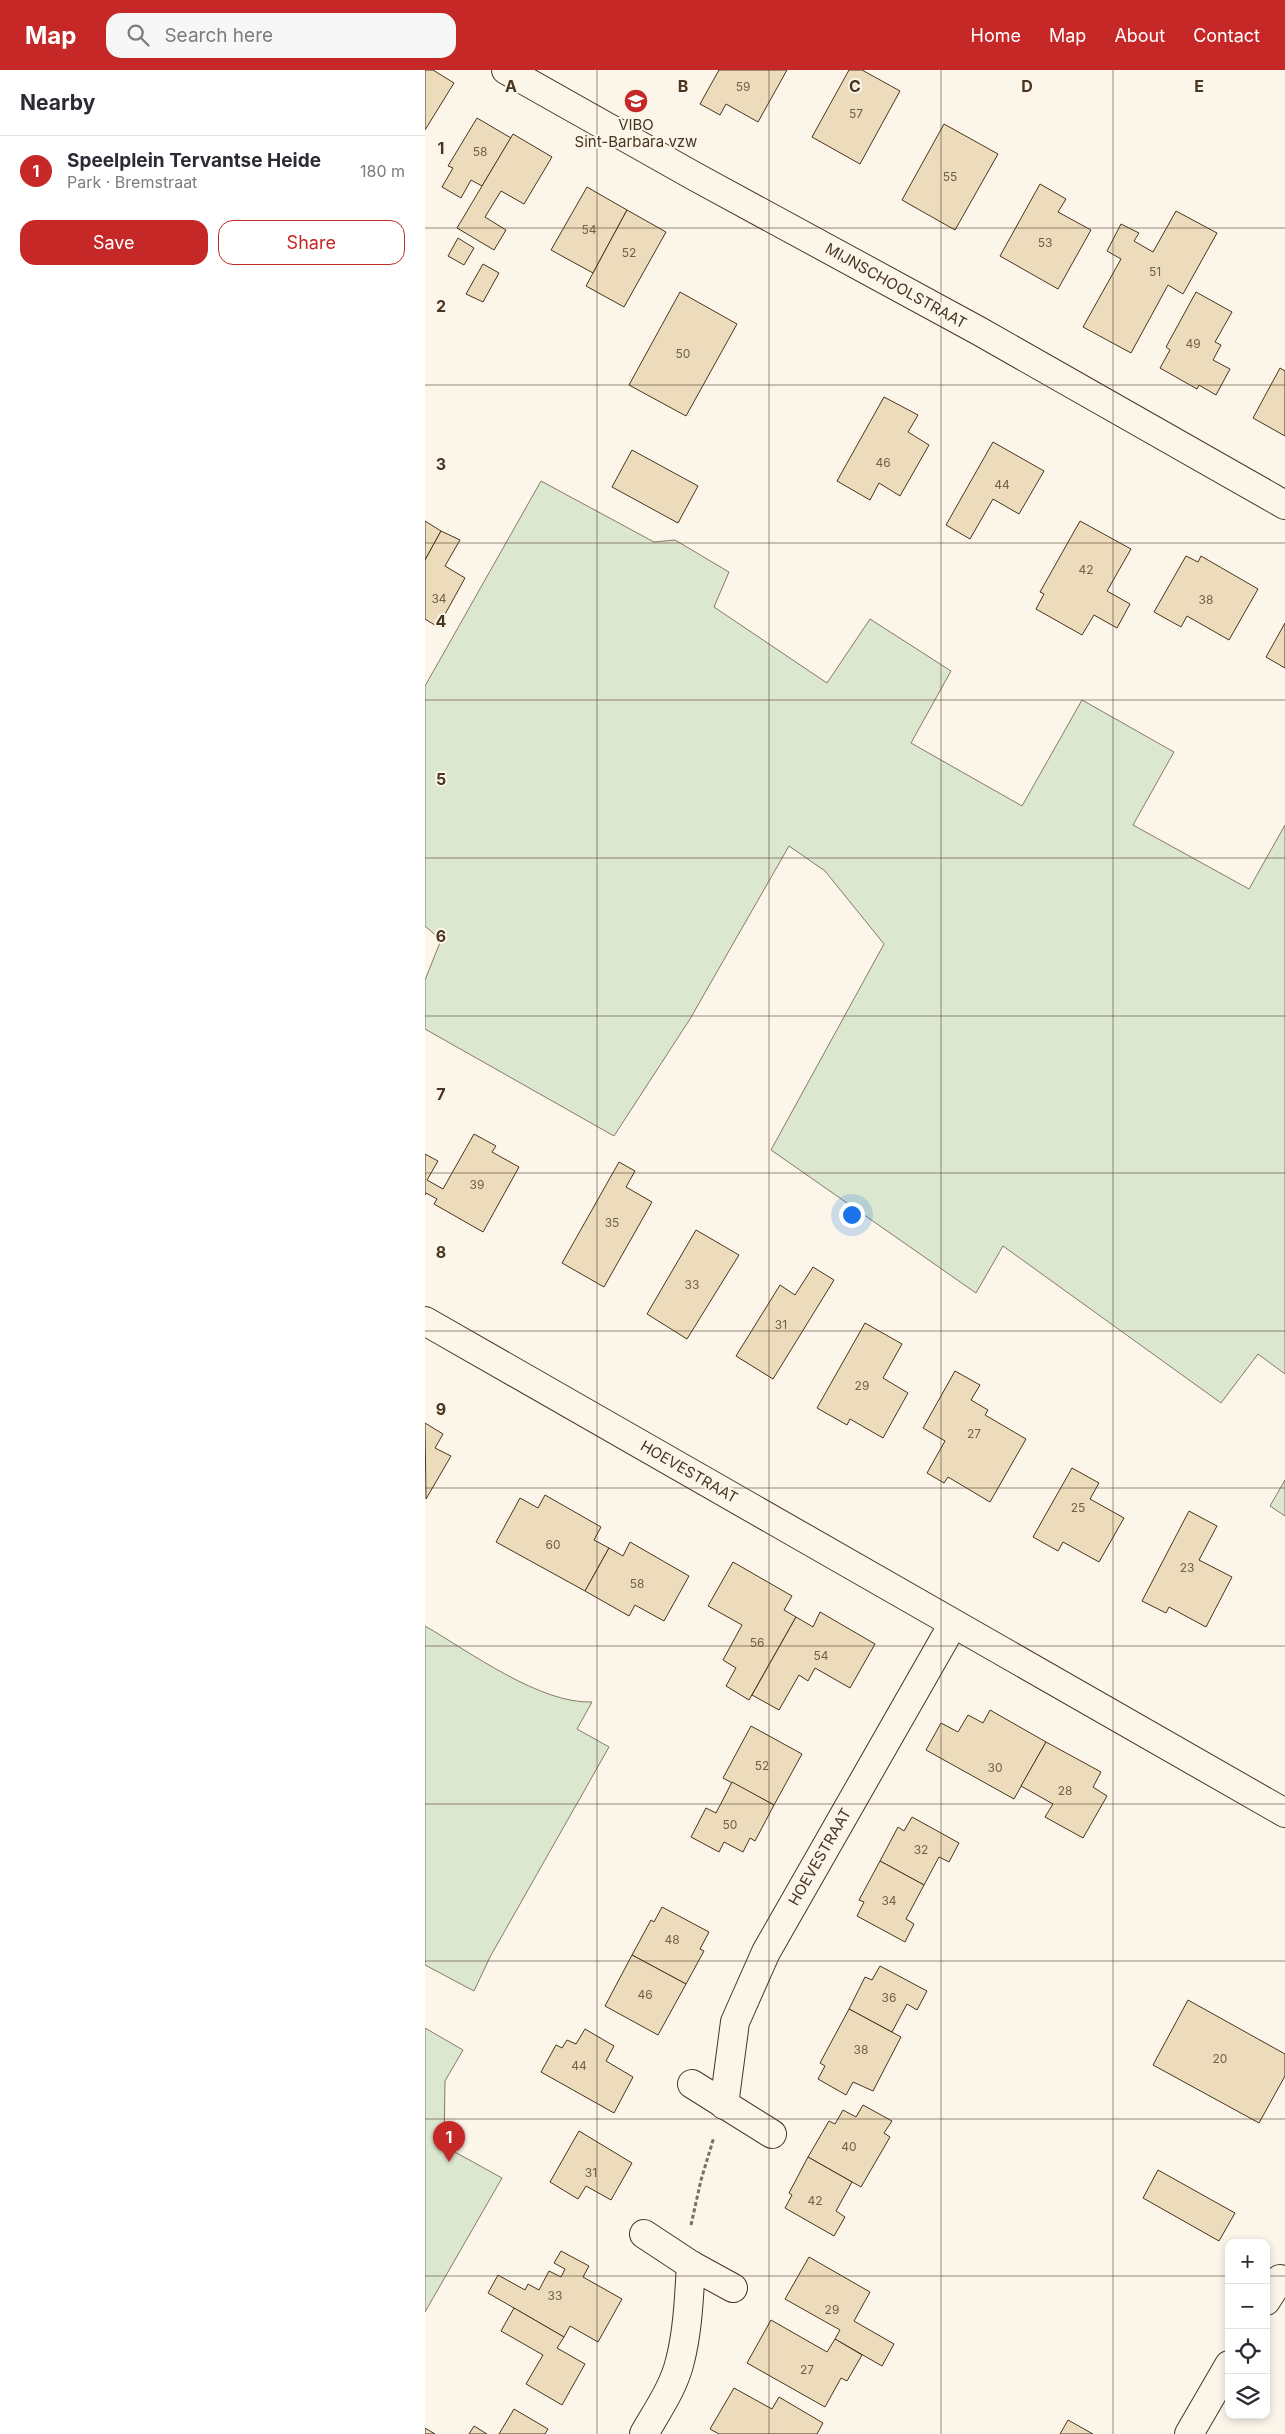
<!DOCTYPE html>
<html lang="en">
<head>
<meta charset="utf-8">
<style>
	body { margin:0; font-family:Inter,sans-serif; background:#f7f7f7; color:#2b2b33 }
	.controls { position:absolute; right:15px; bottom:15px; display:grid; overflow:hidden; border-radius:10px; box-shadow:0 2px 8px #0003 }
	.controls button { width:45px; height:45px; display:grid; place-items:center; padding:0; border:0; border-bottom:1px solid #e1e1e2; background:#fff; color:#2b2b33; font:25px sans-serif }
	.you { position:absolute; left:426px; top:1144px; width:18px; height:18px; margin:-12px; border:4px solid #fff; border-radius:50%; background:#1a73e8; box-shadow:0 0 0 8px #1a73e833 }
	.badge { display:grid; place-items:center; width:32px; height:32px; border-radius:50%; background:#c62828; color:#fff; font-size:16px; font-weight:700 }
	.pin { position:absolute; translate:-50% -41px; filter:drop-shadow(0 1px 2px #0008) }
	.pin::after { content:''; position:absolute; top:26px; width:18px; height:15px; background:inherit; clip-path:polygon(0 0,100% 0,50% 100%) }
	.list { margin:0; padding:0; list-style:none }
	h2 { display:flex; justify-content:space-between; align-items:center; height:65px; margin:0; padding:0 20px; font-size:21px }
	h2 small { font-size:16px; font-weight:400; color:#7c7c81 }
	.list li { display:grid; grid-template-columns:32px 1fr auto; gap:15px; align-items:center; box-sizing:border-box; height:70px; padding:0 20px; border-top:1px solid #e1e1e2 }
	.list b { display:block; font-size:19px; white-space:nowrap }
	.list p { margin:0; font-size:16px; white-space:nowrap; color:#7c7c81 }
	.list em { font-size:16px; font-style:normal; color:#7c7c81 }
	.actions { display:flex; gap:10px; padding:15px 20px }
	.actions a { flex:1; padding:11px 0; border:1px solid #c62828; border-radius:15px; text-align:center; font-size:18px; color:#c62828 }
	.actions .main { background:#c62828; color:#fff }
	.icon { flex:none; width:28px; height:28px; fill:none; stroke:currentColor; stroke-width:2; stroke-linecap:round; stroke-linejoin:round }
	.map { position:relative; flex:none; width:860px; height:2364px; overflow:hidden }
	header { display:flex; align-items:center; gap:30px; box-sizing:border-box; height:70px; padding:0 25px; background:#c62828; color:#fff }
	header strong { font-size:24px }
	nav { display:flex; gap:28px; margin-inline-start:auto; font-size:18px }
	.search { width:350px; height:45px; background:#f7f7f7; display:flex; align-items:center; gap:12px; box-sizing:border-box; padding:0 18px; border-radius:15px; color:#7c7c81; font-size:19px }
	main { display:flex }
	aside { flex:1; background:#fff }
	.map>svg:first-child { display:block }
	.green { fill:#dce7d0; stroke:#887966 }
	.building { fill:#ecdcbc; stroke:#4a3520 }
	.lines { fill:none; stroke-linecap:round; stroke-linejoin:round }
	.street-casing { stroke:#4a3520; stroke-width:30 }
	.path { stroke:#7f6f5c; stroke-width:3; stroke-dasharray:4 2.5; stroke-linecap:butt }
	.street { stroke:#fbf6e9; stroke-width:28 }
	.grid { fill:none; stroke:#4a3520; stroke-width:1; stroke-opacity:0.55 }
	.labels { text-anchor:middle; stroke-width:4; stroke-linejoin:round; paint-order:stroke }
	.number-label { font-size:12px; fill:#725f47 }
	.poi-label { font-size:15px; fill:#4a3520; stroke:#fbf6e9 }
	.street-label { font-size:15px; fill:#4a3520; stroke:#fbf6e9 }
	.grid-label { font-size:16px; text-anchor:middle; font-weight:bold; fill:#4a3520; stroke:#fbf6e9; stroke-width:4; stroke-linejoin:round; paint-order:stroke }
</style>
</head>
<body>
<header>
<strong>Map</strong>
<div class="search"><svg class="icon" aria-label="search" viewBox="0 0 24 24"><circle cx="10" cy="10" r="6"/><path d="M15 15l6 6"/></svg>Search here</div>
<nav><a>Home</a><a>Map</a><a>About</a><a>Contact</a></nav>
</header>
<main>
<aside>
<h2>Nearby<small></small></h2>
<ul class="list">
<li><span class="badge">1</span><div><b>Speelplein Tervantse Heide</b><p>Park · Bremstraat</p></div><em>180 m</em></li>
</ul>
<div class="actions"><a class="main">Save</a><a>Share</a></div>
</aside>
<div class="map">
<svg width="860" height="2364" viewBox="0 0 860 2364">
	<rect width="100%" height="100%" fill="#fbf6e9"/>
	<g class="green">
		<path d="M116,411L229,472L250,470L304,502L289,537L402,613L445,549L526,601L486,673L597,736L657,630L749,682L708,755L824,819L860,755V1304L833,1284L796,1333L578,1176L551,1223L346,1080L459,874L400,801L364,776L265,949L189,1066L0,959V910L16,870L0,856V616Z"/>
		<path d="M860,1410V1446L845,1436Z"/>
		<path d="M0,1556C45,1582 115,1634 167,1632L152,1659L184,1677L65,1887L49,1921L0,1895Z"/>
		<path d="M0,1958L38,1980L20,2011L19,2076L77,2108L0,2242Z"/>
	</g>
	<g class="building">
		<path d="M0,0H8L29,13L0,60Z"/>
		<path d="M294,0H362L333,52L301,34L295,45L275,34Z"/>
		<path d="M424,0H437L475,21L435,94L387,67Z"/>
		<path d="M52,48L86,68L57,116L46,110L36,128L17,117L28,98L23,96Z"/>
		<path d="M519,54L573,84L530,160L477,130Z"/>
		<path d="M88,64L127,87L99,134L76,121L60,147L81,160L69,180L32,158Z"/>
		<path d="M615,114L641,129L633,142L666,160L633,219L575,186Z"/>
		<path d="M162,117L202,140L168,203L126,180Z"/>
		<path d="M202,140L241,162L199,237L161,216Z"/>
		<path d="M751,141L792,163L758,224L743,215L706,283L658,257L696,189L682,181L696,154L714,163L709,171L728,182Z"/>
		<path d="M33,168L49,178L39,195L23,186Z"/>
		<path d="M58,194L74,203L58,232L41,224Z"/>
		<path d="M255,222L312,254L261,346L204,315Z"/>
		<path d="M771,222L807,242L790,272L796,275L788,290L805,299L791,325L774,315L772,319L735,298L745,280L741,277Z"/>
		<path d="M855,298L860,301V366L828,348Z"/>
		<path d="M459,327L493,345L483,362L504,375L475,426L454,413L445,430L412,411Z"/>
		<path d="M568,372L619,401L594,444L568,429L545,469L521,455Z"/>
		<path d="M207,380L273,416L253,453L187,417Z"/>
		<path d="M0,451L16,461L0,490Z"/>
		<path d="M655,451L706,479L682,521L705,534L692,558L669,545L657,565L611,539L619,524L615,522Z"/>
		<path d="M16,461L35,470L20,496L40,508L13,557L0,549V490Z"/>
		<path d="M761,486L773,492L776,486L833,519L804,570L762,546L756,557L729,542Z"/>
		<path d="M860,553V598L841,587Z"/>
		<path d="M49,1064L71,1076L67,1082L94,1097L58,1162L9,1134L12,1129L1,1123L0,1125V1084L13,1091L2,1110L18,1119Z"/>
		<path d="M194,1092L210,1101L201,1117L227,1132L179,1217L137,1193Z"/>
		<path d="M271,1160L314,1185L262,1269L222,1244Z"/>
		<path d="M388,1197L409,1210L348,1309L311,1286L355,1215L370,1225Z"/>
		<path d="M440,1253L477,1274L458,1308L483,1323L458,1368L425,1349L422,1355L392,1338Z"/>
		<path d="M530,1301L555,1315L546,1330L563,1340L560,1345L601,1369L565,1432L523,1407L519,1413L502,1403L520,1371L498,1358Z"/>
		<path d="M0,1353L18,1364L10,1378L26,1386L1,1429Z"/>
		<path d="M647,1398L674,1413L665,1429L699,1448L674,1492L638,1472L633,1481L608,1467Z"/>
		<path d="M120,1425L176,1457L169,1470L184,1478L160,1521L71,1472L95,1428L113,1438Z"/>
		<path d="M764,1441L792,1456L774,1490L807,1507L781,1557L744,1537L741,1543L717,1531Z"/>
		<path d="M205,1472L264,1506L239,1551L210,1535L204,1546L160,1521L184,1478L198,1486Z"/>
		<path d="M308,1492L367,1526L359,1540L371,1547L324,1630L301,1616L311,1598L298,1590L317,1555L283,1536Z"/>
		<path d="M395,1542L450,1574L425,1618L390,1598L383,1611L374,1605L354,1640L327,1625L371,1547L388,1557Z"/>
		<path d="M565,1640L621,1672L589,1729L501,1680L516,1653L533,1662L543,1645L558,1653Z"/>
		<path d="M326,1656L377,1684L349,1735L298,1708Z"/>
		<path d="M621,1672L676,1702L668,1717L682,1726L658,1768L620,1747L628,1734L596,1716Z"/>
		<path d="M307,1712L349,1735L330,1771L325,1768L318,1782L299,1772L294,1782L266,1767L281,1738L291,1743Z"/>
		<path d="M487,1747L534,1773L524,1792L514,1787L499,1815L455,1791L473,1757L479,1761Z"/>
		<path d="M455,1791L499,1815L481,1849L489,1854L480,1872L432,1846L439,1832L434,1830Z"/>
		<path d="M237,1837L284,1862L275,1879L279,1881L261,1914L207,1885L226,1850L229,1852Z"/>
		<path d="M207,1885L261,1914L233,1965L180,1936Z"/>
		<path d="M455,1896L502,1921L492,1940L482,1934L467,1962L424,1939L440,1907L447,1910Z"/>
		<path d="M763,1930L860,1984V2006L834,2053L728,1995Z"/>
		<path d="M424,1939L476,1967L448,2021L428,2012L421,2025L393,2009L400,1996L395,1993Z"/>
		<path d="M160,1959L189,1976L181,1991L208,2007L189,2043L116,2002L131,1975L137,1978L142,1970L151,1974Z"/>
		<path d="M438,2035L467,2051L459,2063L465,2067L436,2117L383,2087L404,2051L410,2054L418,2040L431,2047Z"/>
		<path d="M154,2061L207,2093L186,2130L161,2116L153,2129L125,2112Z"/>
		<path d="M383,2087L427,2112L411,2141L420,2147L409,2166L360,2138L367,2125L364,2123Z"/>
		<path d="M733,2100L810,2143L794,2171L718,2128Z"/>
		<path d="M136,2181L164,2196L158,2207L197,2229L173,2272L145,2256L139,2267L63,2223L73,2205L100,2220L103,2214L114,2220L124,2201L136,2207L140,2199L129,2193Z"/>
		<path d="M384,2187L445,2222L429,2251L469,2274L457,2296L410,2269L415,2260L360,2229Z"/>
		<path d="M89,2238L139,2267L132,2278L160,2294L137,2335L101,2314L118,2285L76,2261Z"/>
		<path d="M346,2250L402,2282L410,2269L437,2285L422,2311L416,2308L400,2337L322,2293Z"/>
		<path d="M309,2318L347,2339L354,2327L398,2353L392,2364H294L285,2359Z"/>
		<path d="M89,2339L123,2359L120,2364H74Z"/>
		<path d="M643,2350L668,2364H635Z"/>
		<path d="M49,2356L62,2364H44Z"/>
		<path d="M0,2358L10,2364H0Z"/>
	</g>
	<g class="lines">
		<g class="street-casing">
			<g id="street">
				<path d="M81,0L269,106L554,261L860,435"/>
				<path d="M0,1251L860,1743"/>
				<path d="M267,2014L347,2064"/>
				<path d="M299,2035L310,1952L341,1882L528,1554"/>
				<path d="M219,2164L266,2195L308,2218"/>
				<path d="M841,2231L855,2209L860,2212"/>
				<path d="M219,2364C232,2341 249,2317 255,2291C263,2260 264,2226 266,2195"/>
				<path d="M764,2364L804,2295"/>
			</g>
		</g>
		<path class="path" d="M266,2155L276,2110L289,2067"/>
		<use href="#street" class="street"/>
	</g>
	<path class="grid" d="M172,0V2364M344,0V2364M516,0V2364M688,0V2364M0,158H860M0,315H860M0,473H860M0,630H860M0,788H860M0,946H860M0,1103H860M0,1261H860M0,1418H860M0,1576H860M0,1734H860M0,1891H860M0,2049H860M0,2206H804M841,2206H860"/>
	<defs>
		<g id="school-disc" transform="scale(1.25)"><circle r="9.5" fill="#c62828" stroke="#fbf6e9"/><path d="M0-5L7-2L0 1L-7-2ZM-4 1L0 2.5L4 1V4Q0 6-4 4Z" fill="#fff"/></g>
	</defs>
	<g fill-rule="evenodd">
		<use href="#school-disc" x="211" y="31"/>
	</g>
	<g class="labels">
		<g class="number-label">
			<text x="318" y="21">59</text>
			<text x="431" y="48">57</text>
			<text x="55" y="86">58</text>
			<text x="525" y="111">55</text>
			<text x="164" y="164">54</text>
			<text x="620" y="177">53</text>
			<text x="204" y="187">52</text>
			<text x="730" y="206">51</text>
			<text x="768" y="278">49</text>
			<text x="258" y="288">50</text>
			<text x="458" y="397">46</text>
			<text x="577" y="419">44</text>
			<text x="661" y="504">42</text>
			<text x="14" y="533">34</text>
			<text x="781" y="534">38</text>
			<text x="52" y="1119">39</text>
			<text x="187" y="1157">35</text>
			<text x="267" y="1219">33</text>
			<text x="356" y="1259">31</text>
			<text x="437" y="1320">29</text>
			<text x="549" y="1368">27</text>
			<text x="653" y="1442">25</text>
			<text x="128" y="1479">60</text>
			<text x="762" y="1502">23</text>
			<text x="212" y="1518">58</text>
			<text x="332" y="1577">56</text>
			<text x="396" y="1590">54</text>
			<text x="337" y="1700">52</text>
			<text x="570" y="1702">30</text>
			<text x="640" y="1725">28</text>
			<text x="305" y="1759">50</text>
			<text x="496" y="1784">32</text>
			<text x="464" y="1835">34</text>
			<text x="247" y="1874">48</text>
			<text x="220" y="1929">46</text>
			<text x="464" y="1932">36</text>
			<text x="436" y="1984">38</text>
			<text x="795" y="1993">20</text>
			<text x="154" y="2000">44</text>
			<text x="424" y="2081">40</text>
			<text x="166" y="2107">31</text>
			<text x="390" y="2135">42</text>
			<text x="130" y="2230">33</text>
			<text x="407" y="2244">29</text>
			<text x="382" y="2304">27</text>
		</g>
		<g class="poi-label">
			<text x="211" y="60">VIBO<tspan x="211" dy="17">Sint-Barbara vzw</tspan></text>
		</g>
		<g class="street-label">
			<text transform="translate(471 216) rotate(29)" y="5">MIJNSCHOOLSTRAAT</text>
			<text transform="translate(264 1402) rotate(30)" y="5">HOEVESTRAAT</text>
			<text transform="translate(395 1787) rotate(-60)" y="5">HOEVESTRAAT</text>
		</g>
	</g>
	<g class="grid-label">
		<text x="86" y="22">A</text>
		<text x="258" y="22">B</text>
		<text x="430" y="22">C</text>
		<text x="602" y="22">D</text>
		<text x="774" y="22">E</text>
		<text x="16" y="84">1</text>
		<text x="16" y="242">2</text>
		<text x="16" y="400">3</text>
		<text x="16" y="557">4</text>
		<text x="16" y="715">5</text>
		<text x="16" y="872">6</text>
		<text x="16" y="1030">7</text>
		<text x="16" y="1188">8</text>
		<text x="16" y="1345">9</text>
	</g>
</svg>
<div class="controls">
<button>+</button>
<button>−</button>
<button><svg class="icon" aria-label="locate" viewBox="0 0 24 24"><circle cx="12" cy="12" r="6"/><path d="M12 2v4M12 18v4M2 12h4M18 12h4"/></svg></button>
<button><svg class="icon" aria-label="layers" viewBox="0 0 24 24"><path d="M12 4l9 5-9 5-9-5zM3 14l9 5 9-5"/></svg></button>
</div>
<div class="you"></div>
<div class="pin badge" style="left:24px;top:2092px">1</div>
</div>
</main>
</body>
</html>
